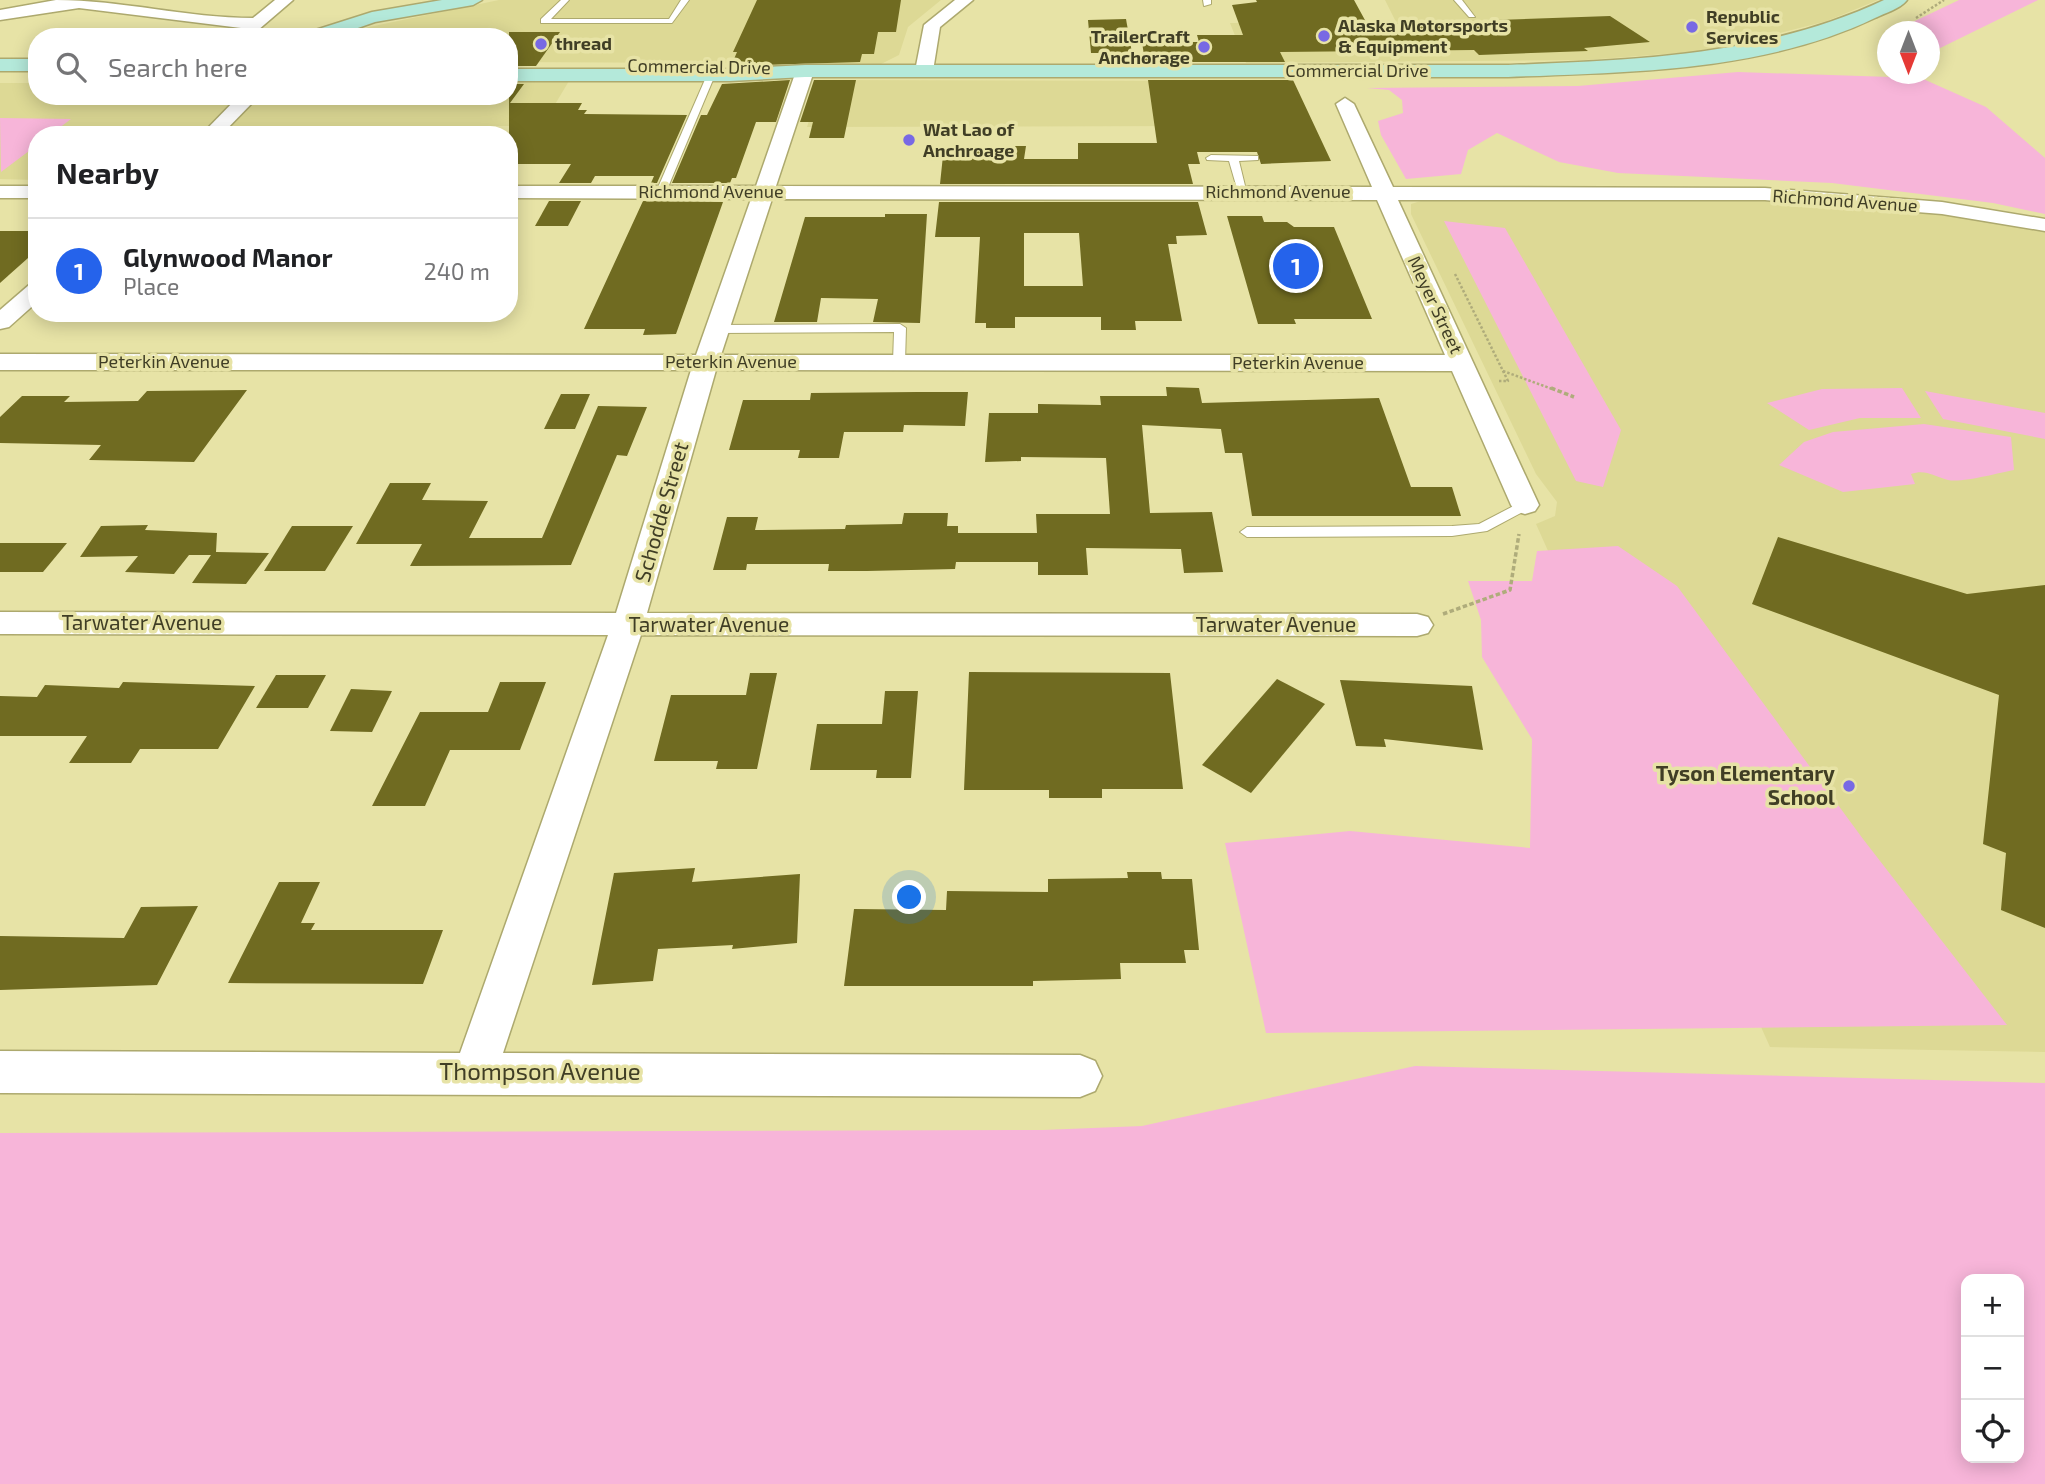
<!DOCTYPE html>
<html lang="en">
<head>
<meta charset="utf-8">
<style>
	body { margin:0; font-family:"Exo 2",sans-serif; background:#f2f2f2; color:#202124 }
	.controls { position:absolute; right:21px; bottom:21px; display:grid; overflow:hidden; border-radius:14px; box-shadow:0 4px 18px #0003 }
	.controls button { width:63px; height:63px; display:grid; place-items:center; padding:0; border:0; border-bottom:2px solid #e0e0e0; background:#fff; color:#202124; font:35px sans-serif }
	.compass { position:absolute; left:1877px; top:21px; width:63px; height:63px; border-radius:50%; background:#fff; box-shadow:0 4px 18px #0003; rotate:180deg }
	.you { position:absolute; left:910px; top:898px; width:24px; height:24px; margin:-18px; border:5px solid #fff; border-radius:50%; background:#1a73e8; box-shadow:0 0 0 10px #1a73e833 }
	.badge { display:grid; place-items:center; width:46px; height:46px; border-radius:50%; background:#2563eb; color:#fff; font-size:23px; font-weight:700 }
	.pin { position:absolute; translate:-50% -50%; border:4px solid #fff; box-shadow:0 2px 7px #0006 }
	.list { margin:0; padding:0; list-style:none }
	h2 { display:flex; justify-content:space-between; align-items:center; height:91px; margin:0; padding:0 28px; font-size:30px }
	h2 small { font-size:23px; font-weight:400; color:#757577 }
	.list li { display:grid; grid-template-columns:46px 1fr auto; gap:21px; align-items:center; box-sizing:border-box; height:105px; padding:0 28px; border-top:2px solid #e0e0e0 }
	.list b { display:block; font-size:26px; white-space:nowrap }
	.list p { margin:0; font-size:23px; white-space:nowrap; color:#757577 }
	.list em { font-size:23px; font-style:normal; color:#757577 }
	.icon { flex:none; width:38px; height:38px; fill:none; stroke:currentColor; stroke-width:2; stroke-linecap:round; stroke-linejoin:round }
	.map { position:relative; flex:none; width:2045px; height:1484px; overflow:hidden }
	.search { position:absolute; background:#fff; box-shadow:0 4px 18px #0003; left:28px; top:28px; width:490px; height:77px; display:flex; align-items:center; gap:18px; box-sizing:border-box; padding:0 24px; border-radius:28px; color:#757577; font-size:26px }
	.panel { position:absolute; background:#fff; box-shadow:0 4px 18px #0003; left:28px; top:126px; width:490px; height:196px; border-radius:28px }
	.map>svg:first-child { display:block }
	.built { fill:#ddd995 }
	.green { fill:#f7b5d9; fill-rule:evenodd }
	.building { fill:#706b21; fill-rule:evenodd }
	.lines { fill:none; stroke-linecap:round; stroke-linejoin:round }
	.lane-casing { stroke:#ada96e; stroke-width:2 }
	.street-casing { stroke:#ada96e; stroke-width:3 }
	.secondary-casing { stroke:#ada96e; stroke-width:3 }
	.path-far1 { stroke:#afac7b; stroke-width:2.5; stroke-dasharray:2.5 2; stroke-linecap:butt }
	.path { stroke:#afac7b; stroke-width:3.5; stroke-dasharray:4.5 2.5; stroke-linecap:butt }
	.lane { fill:#fff; fill-rule:evenodd }
	.street { fill:#fff; fill-rule:evenodd }
	.secondary { fill:#b4e9da; fill-rule:evenodd }
	.poi-dot { fill:#7869e4; stroke:#e7e3a6; stroke-width:2.5 }
	.labels { text-anchor:middle; stroke-width:7; stroke-linejoin:round; paint-order:stroke }
	.far-poi-label { font-size:18px; font-weight:bold; fill:#403e25; stroke:#e7e3a6; text-anchor:start }
	.far-street-label { font-size:18px; fill:#403e25; stroke:#e7e3a6 }
	.street-label { font-size:21px; fill:#403e25; stroke:#e7e3a6 }
	.poi-label { font-size:21px; font-weight:bold; fill:#403e25; stroke:#e7e3a6; text-anchor:end }
	.near-street-label { font-size:24px; fill:#403e25; stroke:#e7e3a6 }
</style>
</head>
<body>
<div class="map">
<svg width="2045" height="1484" viewBox="0 0 2045 1484">
	<rect width="100%" height="100%" fill="#e7e3a6"/>
	<g class="built">
		<path d="M499,0H941L908,27L899,55L881,64L509,62V37H343L369,27Z"/>
		<path d="M1385,0H1878L1827,21L1741,43L1692,52L1585,60L1246,63L1230,23L1396,22Z"/>
		<path d="M829,80L1231,81L1190,126L807,127L820,84Z"/>
		<path d="M509,81H569L542,126H413L406,135H37V180L0,179V83H37V96H509Z"/>
		<path d="M1427,199L1785,201L1910,210L2045,231V1052L1770,1047L1536,524L1555,516L1557,502L1536,474L1411,214V204Z"/>
	</g>
	<g class="green">
		<path d="M1959,0H2038L1930,53V32L1894,31Z"/>
		<path d="M1738,72L1921,78L1986,107L2045,158V214L1993,203L1832,183L1618,173L1559,162L1497,133L1468,150L1461,174L1406,179L1381,135L1378,121L1403,113L1402,100L1389,90L1367,88L1578,86Z"/>
		<path d="M0,118L71,119L50,135H37V145L1,172Z"/>
		<path d="M1444,221L1505,228L1621,430L1603,487L1576,481Z"/>
		<path d="M1902,388L1921,418H1860L1809,430L1767,403L1822,389Z"/>
		<path d="M1925,391L2045,413V439L1943,419Z"/>
		<path d="M1924,424L2011,437L2014,470C1998,473 1962,483 1948,480C1933,476 1926,469 1911,474L1915,484L1843,492L1779,465L1804,442L1833,432Z"/>
		<path d="M1618,546L1677,586L1863,839L2007,1025L1266,1033L1225,843L1350,831L1530,848L1532,739L1482,657L1481,620L1468,581H1532L1537,551Z"/>
		<path d="M1415,1066L2045,1083V1484H0V1133L1043,1130L1142,1126ZM1966,1279H2019V1458H1966Z"/>
	</g>
	<g class="building">
		<path d="M757,0H901L896,32H878L874,54H862L860,62L731,66L737,52H733Z"/>
		<path d="M1256,0H1354L1366,22L1383,24L1610,16L1650,42L1584,48L1588,51L1479,55L1474,50L1280,52L1285,62H1145L1142,42H1199L1197,35H1243L1232,5L1257,2Z"/>
		<path d="M1126,19L1132,53H1091L1088,20Z"/>
		<path d="M509,32H560L536,66H509Z"/>
		<path d="M790,80L776,122H756L736,178H732L730,183H672L701,115H707L722,84Z"/>
		<path d="M814,80H856L844,138H809L813,122H800Z"/>
		<path d="M1148,80H1293L1331,161L1261,164L1257,152H1197L1200,164H1188L1193,184H940L944,146H1026L1024,159H1078V143H1157Z"/>
		<path d="M509,84H524L510,103H582L578,110H587L584,114L687,115L657,183H651L654,176H595L591,183H559L571,164H509Z"/>
		<path d="M549,201H581L568,226H535Z"/>
		<path d="M643,201L723,202L676,334L643,335L645,329H584Z"/>
		<path d="M939,202H1198L1207,235L1176,236L1177,244H1168L1182,321H1135L1136,330H1101V317H1015V328H986V323H975L980,237H935ZM1024,233H1079L1083,286H1024Z"/>
		<path d="M885,214H927L920,323L873,322L878,299L821,298L817,322H774L805,217H885Z"/>
		<path d="M1227,216H1262L1264,222H1287L1294,227H1334L1372,319H1294L1296,324H1258Z"/>
		<path d="M0,231H37V250L0,283Z"/>
		<path d="M1166,387L1199,388L1202,403L1379,398L1411,487H1452L1461,516H1252L1242,453H1225L1221,429L1142,425L1150,513L1212,512L1223,572L1184,573L1181,549L1086,548L1088,575H1038V562H956L955,569L867,571H828L829,564H747L746,570H713L727,517H758L755,530L845,529L846,525L902,524L904,513H948L947,526H958V533H1037L1036,514H1110L1106,458L1021,457V461L985,462L989,413H1038V404L1101,405L1100,396H1167Z"/>
		<path d="M247,390L194,462L89,460L101,445L0,443V417L22,396H70L64,402L138,401L147,391Z"/>
		<path d="M917,392H968L965,426L904,425L903,432H844L839,458H798L800,450H729L743,400H810L811,393Z"/>
		<path d="M561,394H590L575,429H544Z"/>
		<path d="M598,406L647,407L627,456L617,455L571,565L410,566L422,544H356L390,483H431L422,500L488,501L469,538H542Z"/>
		<path d="M148,525L145,530L217,533L216,552L269,553L246,584L192,583L211,555H189L174,574L125,572L138,556L80,557L101,526Z"/>
		<path d="M292,526H353L325,571H264Z"/>
		<path d="M1778,537L1967,594L2045,585V928L2001,910L2006,853L1983,844L1999,695L1752,604Z"/>
		<path d="M0,543H67L43,572H0Z"/>
		<path d="M969,672L1170,673L1183,789H1102V798H1049V790H964Z"/>
		<path d="M750,673H777L757,769H716L718,761H654L671,695H746Z"/>
		<path d="M276,675H326L308,708H256Z"/>
		<path d="M1277,679L1325,704L1251,793L1202,765Z"/>
		<path d="M1340,680L1472,686L1483,750L1384,739L1386,747L1356,746Z"/>
		<path d="M123,682L255,686L218,749H140L131,763H69L87,736H0V696L37,697L45,685L119,688Z"/>
		<path d="M500,682H546L520,750H450L425,806H372L420,712H488Z"/>
		<path d="M351,689L392,691L372,732L330,731Z"/>
		<path d="M885,691H918L911,778H876L877,770H810L817,724H882Z"/>
		<path d="M695,868L692,882L800,874L797,943L732,949L733,945L658,949L653,981L592,985L614,873Z"/>
		<path d="M1127,872H1161L1162,879H1192L1199,950H1184L1186,963H1120L1121,979L1033,981V986H844L854,909L946,910L947,891L1048,892V879L1128,878Z"/>
		<path d="M279,882H320L301,923H315L311,930H443L423,984L228,983Z"/>
		<path d="M198,906L157,985L0,990V936L124,938L141,907Z"/>
	</g>
	<g class="lines">
		<g class="lane-casing">
			<g id="lane">
				<path d="M561,0H569L551,19H669L681,0H689L672,23H541V19Z"/>
				<path d="M1203,0H1211V4L1204,6Z"/>
				<path d="M1454,0H1462L1475,17H1469Z"/>
				<path d="M711,72L715,75L666,192L657,194L656,192L707,75Z"/>
				<path d="M1211,155L1258,156V160L1239,161L1247,194L1238,192L1229,161L1207,160L1206,158Z"/>
				<path d="M900,324L906,328L905,362L899,366L893,362L894,332L717,333L711,329L717,325Z"/>
				<path d="M1525,500L1532,505L1530,508L1487,531L1452,536L1247,537L1240,532L1247,527L1452,526L1479,524Z"/>
			</g>
		</g>
		<g class="street-casing">
			<g id="street">
				<path d="M56,0C122,0 187,18 253,18L275,0H293L250,37H232L241,28L79,8L0,20V10Z"/>
				<path d="M955,0H973L940,27L933,71L924,76L918,75L915,71L924,25Z"/>
				<path d="M805,66L814,71L776,186L1372,187L1336,104L1345,98L1354,104L1393,187L1765,188L1942,202L2045,219V231L1942,214L1765,200H1398L1539,505L1535,511L1525,514L1515,511L1511,505L1452,371L716,370L647,613L1417,614L1428,617L1433,625L1428,633L1417,636L641,635L503,1053L1080,1055L1095,1061L1102,1076L1095,1091L1080,1097L0,1093V1051L460,1053L608,635L0,634V612L616,613L691,370H0V354L696,355L751,199L509,198V186H756L796,71ZM772,199L1377,200L1445,355H721Z"/>
				<path d="M239,96H259L221,135H201Z"/>
				<rect x="0" y="186" width="37" height="12"/>
				<path d="M37,283V302L9,327L0,329V310L29,285Z"/>
			</g>
		</g>
		<g class="secondary-casing">
			<g id="secondary">
				<path d="M442,0H482L473,5L375,22L332,37H304L306,33L372,12Z"/>
				<path d="M1884,0H1907C1900,9 1885,13 1875,18C1763,72 1629,72 1508,77H805L730,81H509V69H730L805,65H1508C1637,60 1765,56 1884,0Z"/>
				<rect x="0" y="59" width="37" height="12"/>
			</g>
		</g>
		<g class="path-far1">
			<path d="M1916,18L1944,0"/>
			<path d="M1455,274L1508,381H1499"/>
			<path d="M1503,371L1555,390"/>
		</g>
		<g class="path">
			<path d="M1551,388L1574,397"/>
			<path d="M1443,614L1510,590L1519,534"/>
		</g>
		<use href="#lane" class="lane"/>
		<use href="#street" class="street"/>
		<use href="#secondary" class="secondary"/>
	</g>
	<g class="poi-dot">
		<circle cx="1692" cy="27" r="7"/>
		<circle cx="1324" cy="36" r="7"/>
		<circle cx="541" cy="44" r="7"/>
		<circle cx="1204" cy="47" r="7"/>
		<circle cx="909" cy="140" r="7"/>
		<circle cx="1849" cy="786" r="7"/>
	</g>
	<g class="labels">
		<g class="far-poi-label">
			<text x="1706" y="23">Republic<tspan x="1706" dy="21">Services</tspan></text>
			<text x="1338" y="32">Alaska Motorsports<tspan x="1338" dy="21">&amp; Equipment</tspan></text>
			<text x="1190" y="43" text-anchor="end">TrailerCraft<tspan x="1190" dy="21">Anchorage</tspan></text>
			<text x="555" y="50">thread</text>
			<text x="923" y="136">Wat Lao of<tspan x="923" dy="21">Anchroage</tspan></text>
		</g>
		<g class="far-street-label">
			<text transform="translate(699 67) rotate(1)" y="6">Commercial Drive</text>
			<text x="1357" y="77">Commercial Drive</text>
			<text x="711" y="198">Richmond Avenue</text>
			<text x="1278" y="198">Richmond Avenue</text>
			<text transform="translate(1845 201) rotate(4)" y="6">Richmond Avenue</text>
			<text transform="translate(1435 305) rotate(65)" y="6">Meyer Street</text>
			<text x="164" y="368">Peterkin Avenue</text>
			<text x="731" y="368">Peterkin Avenue</text>
			<text x="1298" y="369">Peterkin Avenue</text>
		</g>
		<g class="street-label">
			<text transform="translate(662 512) rotate(-74)" y="7">Schodde Street</text>
			<text x="142" y="630">Tarwater Avenue</text>
			<text x="709" y="632">Tarwater Avenue</text>
			<text x="1276" y="632">Tarwater Avenue</text>
		</g>
		<g class="poi-label">
			<text x="1835" y="781">Tyson Elementary<tspan x="1835" dy="24">School</tspan></text>
		</g>
		<g class="near-street-label">
			<text x="540" y="1080">Thompson Avenue</text>
		</g>
	</g>
</svg>
<div class="controls">
<button>+</button>
<button>−</button>
<button><svg class="icon" aria-label="locate" viewBox="0 0 24 24"><circle cx="12" cy="12" r="6"/><path d="M12 2v4M12 18v4M2 12h4M18 12h4"/></svg></button>
</div>
<svg class="compass" viewBox="-18 -18 36 36"><path d="M0-13l5 13h-10z" fill="#e53935"/><path d="M0 13l5-13h-10z" fill="#757577"/></svg>
<div class="you"></div>
<div class="pin badge" style="left:1296px;top:266px">1</div>
<div class="search"><svg class="icon" aria-label="search" viewBox="0 0 24 24"><circle cx="10" cy="10" r="6"/><path d="M15 15l6 6"/></svg>Search here</div>
<section class="panel">
<h2>Nearby<small></small></h2>
<ul class="list">
<li><span class="badge">1</span><div><b>Glynwood Manor</b><p>Place</p></div><em>240 m</em></li>
</ul>
</section>
</div>
</body>
</html>
